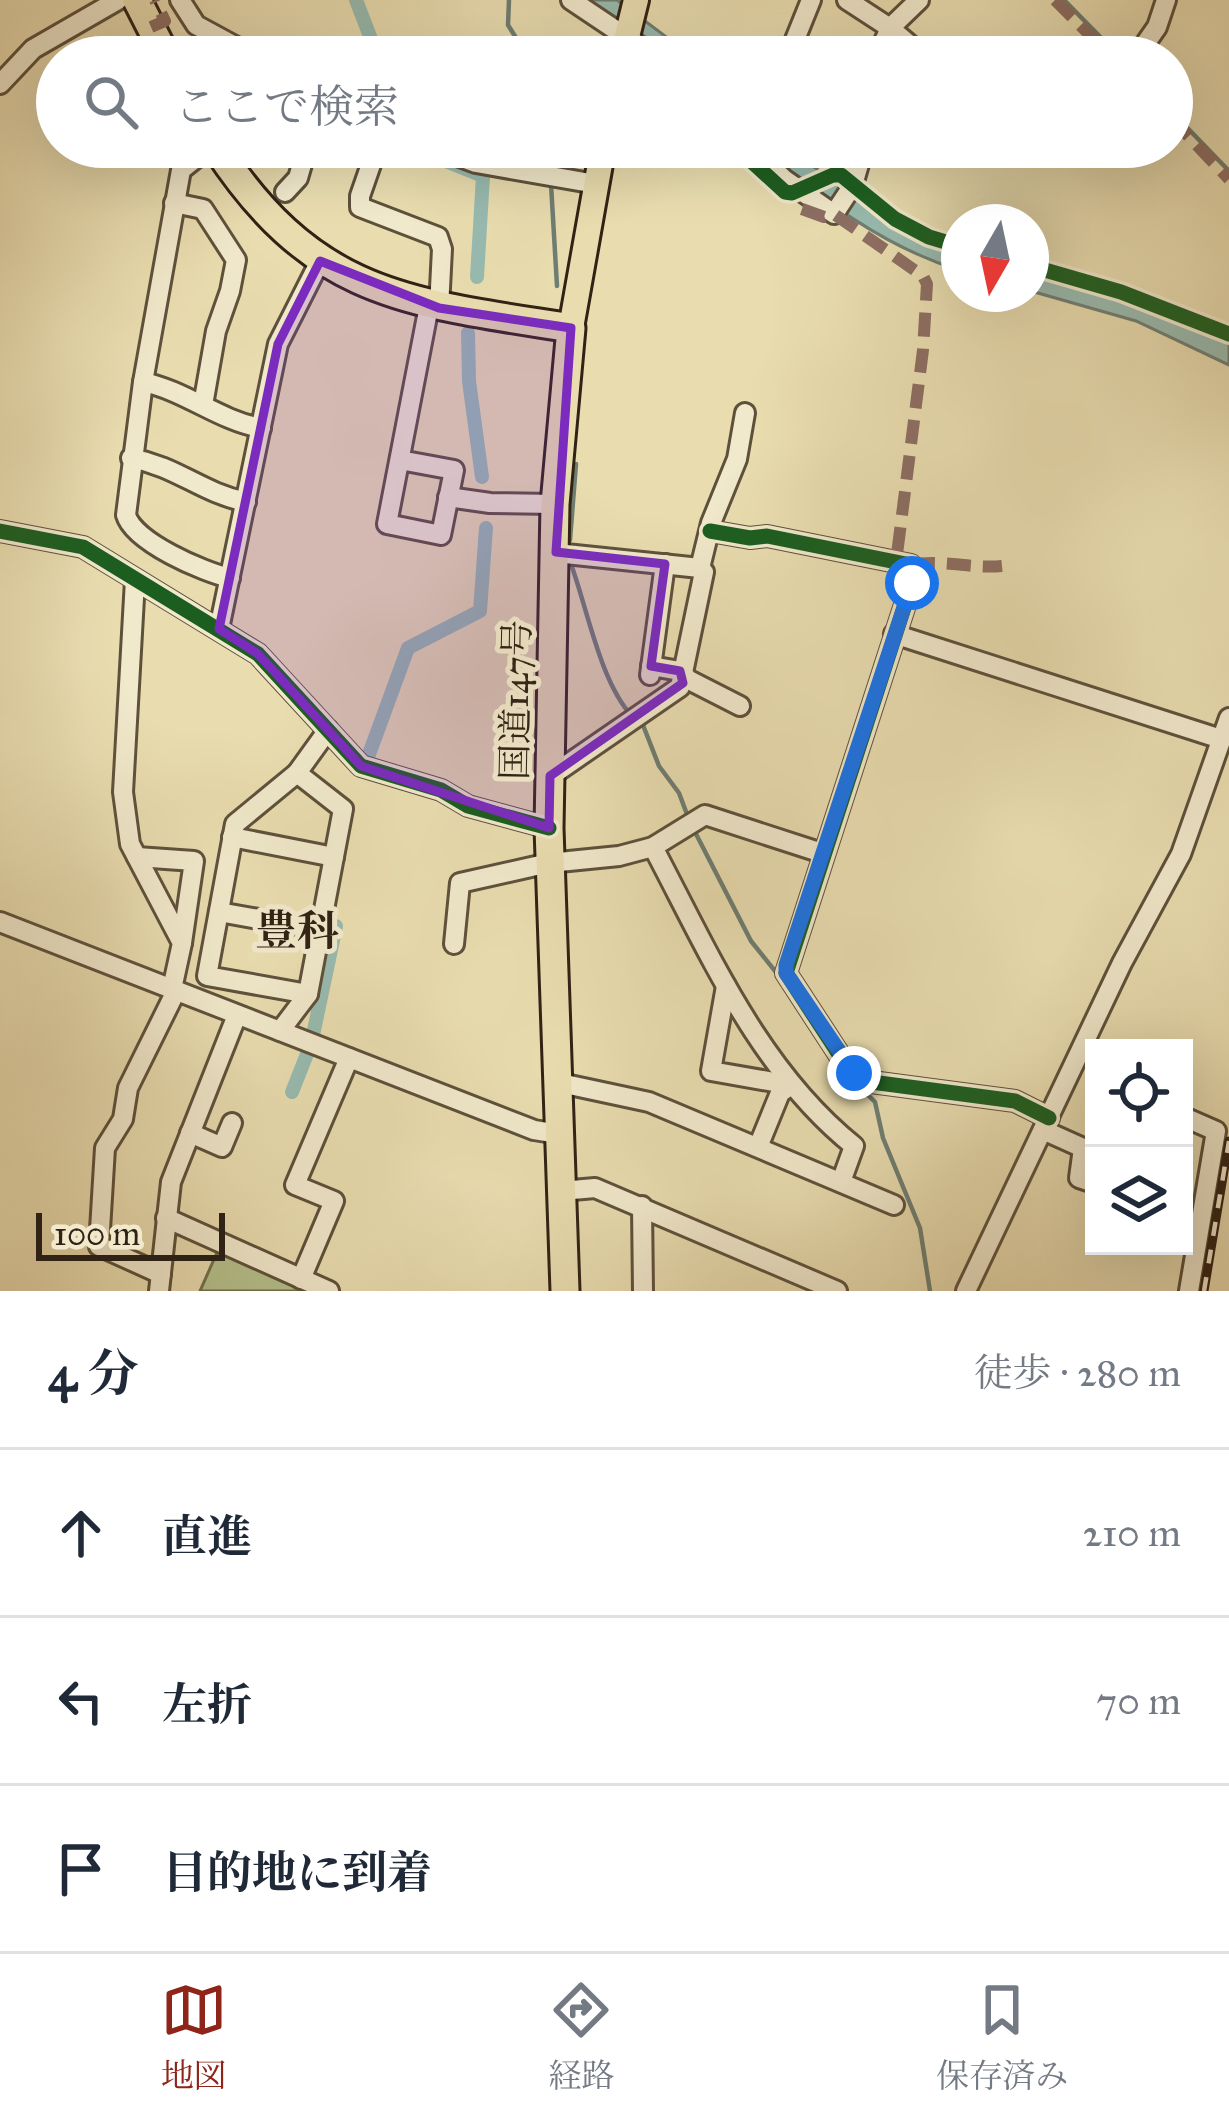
<!DOCTYPE html>
<html lang="ja">
<head>
<meta charset="utf-8">
<style>
	body { margin:0; font-family:"IM FELL Great Primer","Noto Serif JP",serif; background:#f2f2f3; color:#1f2937 }
	.controls { position:absolute; right:36px; bottom:36px; display:grid; overflow:hidden; border-radius:0px; box-shadow:0 12px 48px #0002 }
	.controls button { width:108px; height:108px; display:grid; place-items:center; padding:0; border:0; border-bottom:3px solid #e0e1e3; background:#fff; color:#1f2937; font:60px sans-serif }
	.compass { position:absolute; left:941px; top:204px; width:108px; height:108px; border-radius:50%; background:#fff; box-shadow:0 12px 48px #0002; rotate:189deg }
	.scale { position:absolute; left:36px; bottom:30px; width:189px; box-sizing:border-box; padding-left:12px; border:6px solid #302215; border-top:0; font-size:33px; line-height:42px; white-space:nowrap; color:#302215; -webkit-text-stroke:9px #f1e9cc; paint-order:stroke }
	.stop { position:absolute; width:36px; height:36px; margin:-27px; border:9px solid #1a73e8; border-radius:50%; background:#fff }
	.stop.end { background:#1a73e8; border-color:#fff; box-shadow:0 3px 12px #0008 }
	.list { margin:0; padding:0; list-style:none }
	h2 { display:flex; justify-content:space-between; align-items:center; height:156px; margin:0; padding:0 48px; font-size:51px }
	h2 small { font-size:39px; font-weight:400; color:#747a83 }
	.list li { display:grid; grid-template-columns:78px 1fr auto; gap:36px; align-items:center; box-sizing:border-box; height:168px; padding:0 48px; border-top:3px solid #e0e1e3 }
	.list b { display:block; font-size:45px; white-space:nowrap }
	.list em { font-size:39px; font-style:normal; color:#747a83 }
	.icon { flex:none; width:66px; height:66px; fill:none; stroke:currentColor; stroke-width:2; stroke-linecap:round; stroke-linejoin:round }
	.map { position:relative; flex:none; width:1229px; height:1291px; overflow:hidden }
	.search { position:absolute; background:#fff; box-shadow:0 12px 48px #0002; left:36px; right:36px; top:36px; height:132px; display:flex; align-items:center; gap:30px; box-sizing:border-box; padding:0 42px; border-radius:66px; color:#747a83; font-size:45px }
	.sheet { height:660px; background:#fff }
	nav { display:flex; justify-content:space-around; align-items:center; box-sizing:border-box; height:168px; border-top:3px solid #e0e1e3; background:#fff; font-size:33px; color:#747a83 }
	nav a { display:grid; justify-items:center; gap:6px }
	nav .on { color:#8f2418 }
	.map>svg:first-child { display:block }
	.green { fill:#b5c18c; stroke:#727250; stroke-width:3 }
	.water { fill:#98bbb0; stroke:#6e7e72; stroke-width:3 }
	.lines { fill:none; stroke-linecap:round; stroke-linejoin:round }
	.stream { stroke:#6e7e72; stroke-width:4.5 }
	.canal { stroke:#98bbb0; stroke-width:14 }
	.minor-casing { stroke:#5e513c; stroke-width:24 }
	.major-casing { stroke:#302215; stroke-width:30 }
	.highway-casing { stroke:#302215; stroke-width:33 }
	.minor { stroke:#f1e9cc; stroke-width:18 }
	.major { stroke:#e9ddb0; stroke-width:24 }
	.highway { stroke:#e9ddb0; stroke-width:27 }
	.rail-casing { stroke:#302215; stroke-width:9 }
	.rail { stroke:#f1e9cc; stroke-width:4.5; stroke-dasharray:14; stroke-linecap:butt }
	.quiet { stroke:#8d6e63; stroke-width:12; stroke-dasharray:24 12; stroke-linecap:butt }
	.cycleway-casing { stroke:#f1e9cc; stroke-width:22 }
	.cycleway { stroke:#1b5e20; stroke-width:15 }
	.route { stroke:#1a73e8; stroke-width:15 }
	.marked { fill:#7b2cbf; fill-opacity:0.2; stroke:#7b2cbf; stroke-width:9; stroke-linejoin:round }
	.labels { text-anchor:middle; stroke-width:10; stroke-linejoin:round; paint-order:stroke }
	.street-label { font-size:36px; fill:#302215; stroke:#f1e9cc }
	.quarter-label { font-size:42px; font-weight:bold; fill:#302215; stroke:#f1e9cc }
</style>
</head>
<body>
<div class="map">
<svg width="1229" height="1291" viewBox="0 0 1229 1291">
	<rect width="100%" height="100%" fill="#e9ddb0"/>
	<filter id="stains"><feTurbulence type="fractalNoise" baseFrequency=".00167" numOctaves="4"/><feColorMatrix values="0 0 0 0 .2 0 0 0 0 .09 0 0 0 0 .02 0 0 0 .5 -.17"/></filter>
	<radialGradient id="worn" r=".72"><stop offset=".6" stop-color="#630" stop-opacity="0"/><stop offset="1" stop-color="#630" stop-opacity=".3"/></radialGradient>
	<path class="green" d="M219,1248L314,1291H200Z"/>
	<g class="water">
		<path d="M581,0H617L693,57H663Z"/>
		<path d="M758,147H785L898,225L926,242L959,252V270C881,246 821,198 758,147Z"/>
		<path d="M1031,270C1100,290 1166,309 1229,344V365L1136,321L1031,291Z"/>
	</g>
	<g class="lines">
		<g class="stream">
			<path d="M509,0L508,25L528,57"/>
			<path d="M1064,0L1120,57"/>
			<path d="M1172,112L1229,171"/>
			<path d="M552,147V163"/>
			<path d="M551,184L557,286"/>
			<path d="M570,540L576,464"/>
			<path d="M572,567C588,612 601,683 632,716"/>
			<path d="M641,720L659,766L679,793L688,817"/>
			<path d="M695,832L751,941L779,976"/>
			<path d="M860,1087L875,1102L883,1138L920,1228L930,1291"/>
		</g>
		<g class="canal">
			<path d="M356,0L378,57"/>
			<path d="M411,147L483,176L477,277"/>
			<path d="M468,333L469,381L482,477"/>
			<path d="M368,757L408,648L480,611L486,528"/>
			<path d="M313,1035L336,926"/>
			<path d="M292,1092L309,1049"/>
		</g>
		<g class="minor-casing">
			<g id="minor">
				<path d="M180,0L196,25L255,57"/>
				<path d="M571,0L656,57"/>
				<path d="M847,0L890,28L924,57"/>
				<path d="M788,57L811,0"/>
				<path d="M877,57L890,28L919,0"/>
				<path d="M1136,57L1157,27L1166,0"/>
				<path d="M0,84L33,49L118,0"/>
				<path d="M210,147L181,170L143,382L126,515C134,542 203,572 230,578"/>
				<path d="M377,147L360,196V207L438,237L442,249L439,308"/>
				<path d="M433,147L476,163L596,184"/>
				<path d="M750,147L784,179L834,214L853,185L864,147"/>
				<path d="M285,192L298,178L307,147"/>
				<path d="M174,203L203,209L236,260L230,291L216,331L203,405"/>
				<path d="M143,382C186,391 218,420 261,428"/>
				<path d="M131,458C178,467 200,492 246,502"/>
				<path d="M400,460L454,470L441,535L387,524L429,306"/>
				<path d="M448,497L490,503L555,504"/>
				<path d="M0,531L83,547L258,654L361,766L441,790L468,806L549,828"/>
				<path d="M710,531L750,538L767,536L911,565L912,583L786,973L846,1065L864,1081L1015,1101L1049,1118"/>
				<path d="M556,553L700,568L711,523L737,459L745,413"/>
				<path d="M135,580L123,792L130,844L182,943L172,989"/>
				<path d="M219,629L278,344L320,261"/>
				<path d="M894,634L1221,739"/>
				<path d="M651,666L680,671L689,680L740,706"/>
				<path d="M650,675L665,564"/>
				<path d="M550,771H558L680,687L704,572L700,568"/>
				<path d="M297,773L235,824L207,976L308,994"/>
				<path d="M232,837L334,857"/>
				<path d="M653,847C709,953 759,1070 854,1146L841,1182"/>
				<path d="M137,857L194,861L182,943"/>
				<path d="M219,912L320,930"/>
				<path d="M0,922L534,1130L559,1134"/>
				<path d="M454,944L460,883L549,863L619,856L653,847L705,815L822,853"/>
				<path d="M726,986L711,1071L791,1085"/>
				<path d="M280,1031L308,994L343,809L297,773L328,730"/>
				<path d="M557,1086L565,1084L649,1102L894,1205"/>
				<path d="M1184,1117L1216,1131L1189,1291"/>
				<path d="M1043,1130L1083,1148L1079,1178L1094,1183"/>
				<path d="M190,1133L222,1147L232,1123"/>
				<path d="M758,1147L780,1093L791,1085"/>
				<path d="M561,1191L595,1188L837,1291"/>
				<path d="M642,1206L643,1291"/>
				<path d="M166,1218L329,1291"/>
				<path d="M161,1274L99,1246L105,1148L123,1119L128,1088L176,991"/>
				<path d="M301,1279L334,1201L295,1185L349,1058"/>
				<path d="M159,1291L171,1182L237,1015"/>
				<path d="M966,1291L1122,963L1181,854L1229,718"/>
			</g>
		</g>
		<g class="major-casing">
			<g id="major">
				<path d="M622,57L636,0"/>
				<path d="M571,328L603,147"/>
			</g>
		</g>
		<g class="highway-casing">
			<g id="highway">
				<path d="M137,0L166,57"/>
				<path d="M216,147C314,297 407,302 571,328L555,504L549,828L565,1291"/>
			</g>
		</g>
		<use href="#minor" class="minor"/>
		<use href="#major" class="major"/>
		<use href="#highway" class="highway"/>
		<g class="rail-casing">
			<path id="rail" d="M1204,1291L1229,1141"/>
		</g>
		<use href="#rail" class="rail"/>
		<g class="quiet">
			<path d="M1055,0L1112,57"/>
			<path d="M151,27L165,21L155,0"/>
			<path d="M1172,119L1229,179"/>
			<path d="M802,209L824,217L834,214L923,276L927,284L923,350L896,562"/>
			<path d="M911,565C941,559 972,569 1002,566"/>
		</g>
		<g class="cycleway-casing">
			<g id="cycleway">
				<path d="M736,147L785,192L792,193L833,175H841L895,219L929,237L959,246"/>
				<path d="M1031,266L1121,292L1229,334"/>
				<path d="M0,531L83,547L258,654L361,766L441,790L468,806L549,828"/>
				<path d="M710,531L750,538L767,536L911,565L912,583L786,973L846,1065L864,1081L1015,1101L1049,1118"/>
			</g>
		</g>
		<use href="#cycleway" class="cycleway"/>
	</g>
	<g class="lines">
		<path class="route" d="M854,1073L786,973V965L912,583"/>
	</g>
	<path class="marked" d="M320,261L439,308L571,328L556,552L665,564L651,666L680,671L683,683L550,776L549,828L361,766L258,654L219,629L278,344Z"/>
	<g class="labels">
		<g class="street-label">
			<text transform="translate(515 700) rotate(-89)" y="13">国道147号</text>
		</g>
		<g class="quarter-label">
			<text x="297" y="945">豊科</text>
		</g>
	</g>
	<rect width="100%" height="100%" filter="url(#stains)"/>
	<rect width="100%" height="100%" fill="url(#worn)"/>
</svg>
<div class="controls">
<button><svg class="icon" aria-label="locate" viewBox="0 0 24 24"><circle cx="12" cy="12" r="6"/><path d="M12 2v4M12 18v4M2 12h4M18 12h4"/></svg></button>
<button><svg class="icon" aria-label="layers" viewBox="0 0 24 24"><path d="M12 4l9 5-9 5-9-5zM3 14l9 5 9-5"/></svg></button>
</div>
<svg class="compass" viewBox="-18 -18 36 36"><path d="M0-13l5 13h-10z" fill="#e53935"/><path d="M0 13l5-13h-10z" fill="#747a83"/></svg>
<div class="scale">100 m</div>
<div class="stop" style="left:912px;top:583px"></div>
<div class="stop end" style="left:854px;top:1073px"></div>
<div class="search"><svg class="icon" aria-label="search" viewBox="0 0 24 24"><circle cx="10" cy="10" r="6"/><path d="M15 15l6 6"/></svg>ここで検索</div>
</div>
<section class="sheet">
<h2>4 分<small>徒歩 · 280 m</small></h2>
<ul class="list">
<li><svg class="icon" aria-label="ahead" viewBox="0 0 24 24"><path d="M12 20V5M6 11l6-6 6 6"/></svg><div><b>直進</b></div><em>210 m</em></li>
<li><svg class="icon" aria-label="left" viewBox="0 0 24 24"><path d="M17 20v-9H6M10 6l-5 5 5 5"/></svg><div><b>左折</b></div><em>70 m</em></li>
<li><svg class="icon" aria-label="arrive" viewBox="0 0 24 24"><path d="M6 21V4h12l-3 4 3 4H6"/></svg><div><b>目的地に到着</b></div></li>
</ul>
</section>
<nav>
<a class="on"><svg class="icon" aria-label="map" viewBox="0 0 24 24"><path d="M3 6l6-2 6 2 6-2v14l-6 2-6-2-6 2zM9 4v14M15 6v14"/></svg>地図</a>
<a><svg class="icon" aria-label="directions" viewBox="0 0 24 24"><path d="M12 3l9 9-9 9-9-9zM9 14v-3h6M13 9l2 2-2 2"/></svg>経路</a>
<a><svg class="icon" aria-label="saved" viewBox="0 0 24 24"><path d="M7 4h10v16l-5-4-5 4z"/></svg>保存済み</a>
</nav>
</body>
</html>
